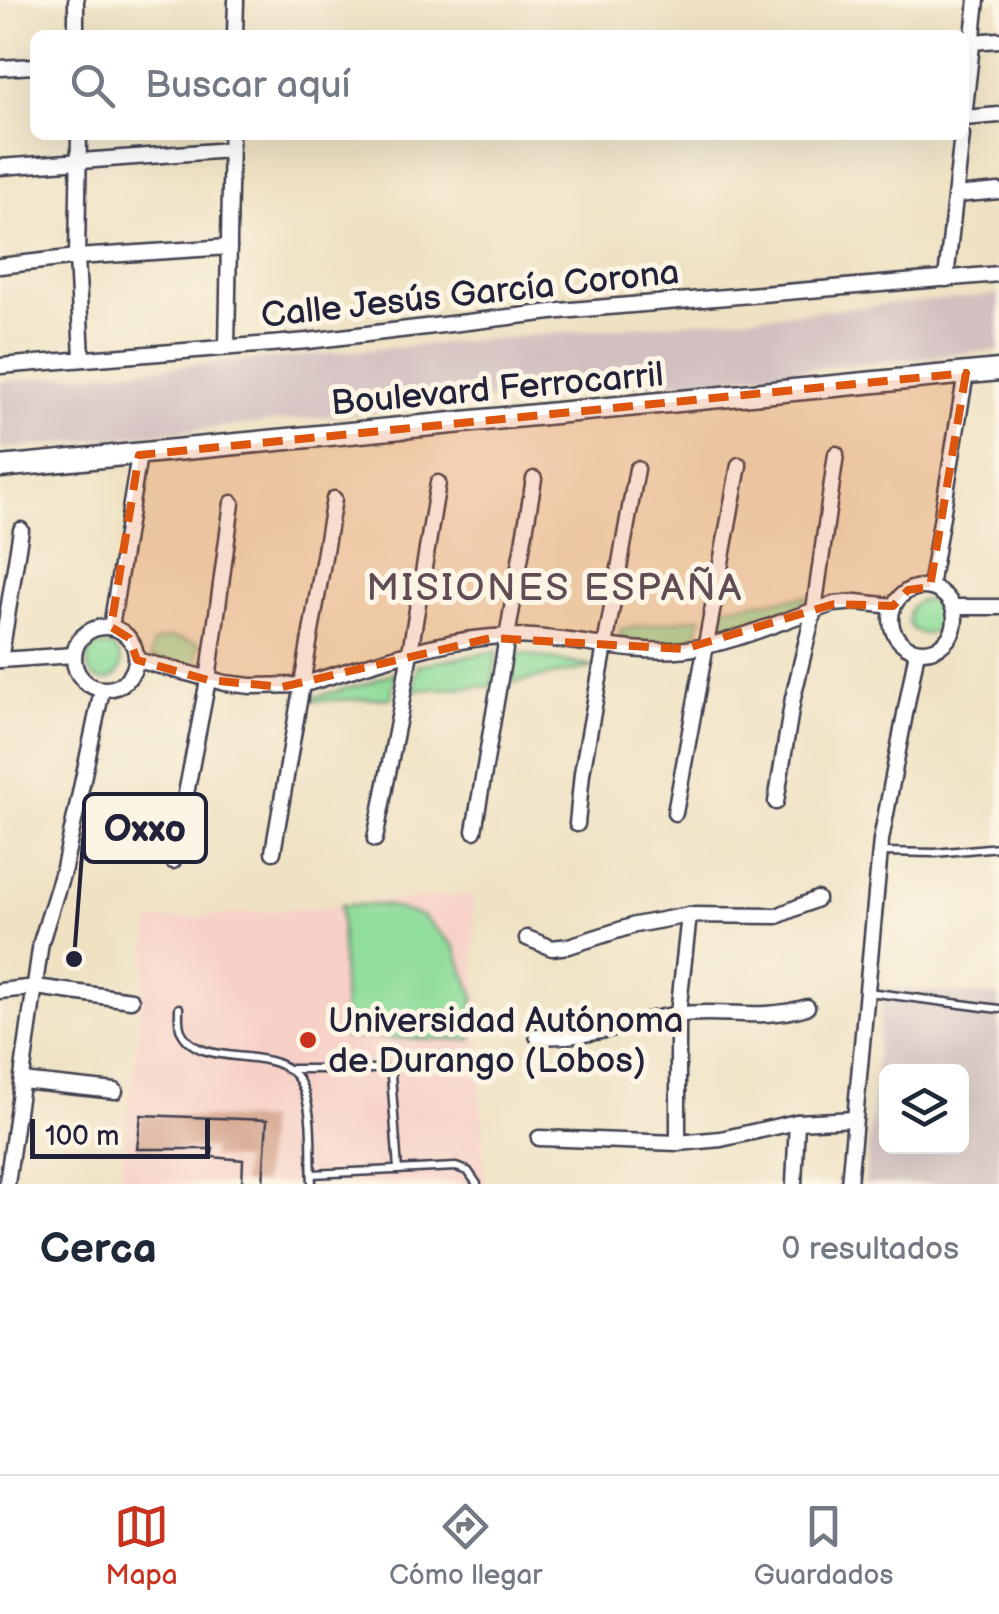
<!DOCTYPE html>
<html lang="es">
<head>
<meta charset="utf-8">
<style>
	body { margin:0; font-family:"Balsamiq Sans",sans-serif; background:#f2f2f3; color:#1f2937 }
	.controls { position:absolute; right:30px; bottom:30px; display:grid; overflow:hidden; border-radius:15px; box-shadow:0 10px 40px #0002 }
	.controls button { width:90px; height:90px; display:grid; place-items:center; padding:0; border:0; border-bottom:2px solid #e0e1e3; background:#fff; color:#1f2937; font:50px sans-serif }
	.scale { position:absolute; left:30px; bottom:25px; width:180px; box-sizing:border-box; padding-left:10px; border:5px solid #22223b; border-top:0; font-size:28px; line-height:35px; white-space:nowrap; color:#22223b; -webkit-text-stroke:8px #fcf5e5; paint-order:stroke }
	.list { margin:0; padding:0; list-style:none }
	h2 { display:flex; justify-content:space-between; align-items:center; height:130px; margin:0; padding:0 40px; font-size:42px }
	h2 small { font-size:32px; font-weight:400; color:#747a83 }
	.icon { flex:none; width:55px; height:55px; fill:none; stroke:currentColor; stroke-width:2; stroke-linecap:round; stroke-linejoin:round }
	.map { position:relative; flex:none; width:999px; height:1184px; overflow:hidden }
	.search { position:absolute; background:#fff; box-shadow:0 10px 40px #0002; left:30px; right:30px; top:30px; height:110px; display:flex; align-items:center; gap:25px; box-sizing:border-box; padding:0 35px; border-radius:15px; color:#747a83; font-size:38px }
	.sheet { height:290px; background:#fff }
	nav { display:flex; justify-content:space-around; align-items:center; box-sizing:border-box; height:140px; border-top:2px solid #e0e1e3; background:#fff; font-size:28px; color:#747a83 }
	nav a { display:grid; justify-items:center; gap:5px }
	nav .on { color:#c8321e }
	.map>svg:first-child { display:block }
	.built { fill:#f7d1c8 }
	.industrial { fill:#d2bfc0; fill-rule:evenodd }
	.green { fill:#91dd9b; stroke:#5a806b; stroke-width:2.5 }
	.building { fill:#d09b84 }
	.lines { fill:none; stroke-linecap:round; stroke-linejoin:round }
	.lane-casing { stroke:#413f4f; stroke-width:11 }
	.street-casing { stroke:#413f4f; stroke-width:19 }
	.secondary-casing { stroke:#413f4f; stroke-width:25 }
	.lane { stroke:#fff; stroke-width:6 }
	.street { stroke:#fff; stroke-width:14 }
	.secondary { stroke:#fff; stroke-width:20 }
	.marked { fill:#de560e; fill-opacity:0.2; stroke:#de560e; stroke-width:8; stroke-dasharray:20 12; stroke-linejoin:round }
	.poi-dot { fill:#c8321e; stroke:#fcf5e5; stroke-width:4 }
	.labels { text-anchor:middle; stroke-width:10; stroke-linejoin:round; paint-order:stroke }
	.street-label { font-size:35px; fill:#22223b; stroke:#fcf5e5 }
	.poi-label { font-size:35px; fill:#22223b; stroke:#fcf5e5; text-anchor:start }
	.neighbourhood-label { font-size:38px; letter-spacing:2.5px; fill:#5f4c55; stroke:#fcf5e5 }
	.leader { fill:none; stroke:#22223b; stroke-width:4 }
	.callout-dot { fill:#22223b; stroke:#fcf5e5; stroke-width:4 }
	.callout { fill:#fcf5e5; stroke:#22223b; stroke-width:4 }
	.callout-label { font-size:38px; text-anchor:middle; font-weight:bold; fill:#22223b }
</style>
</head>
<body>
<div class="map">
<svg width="999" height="1184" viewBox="0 0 999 1184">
	<rect width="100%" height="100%" fill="#fcf5e5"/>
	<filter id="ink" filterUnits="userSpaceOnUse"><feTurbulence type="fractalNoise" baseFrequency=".01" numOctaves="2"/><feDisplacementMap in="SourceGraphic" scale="20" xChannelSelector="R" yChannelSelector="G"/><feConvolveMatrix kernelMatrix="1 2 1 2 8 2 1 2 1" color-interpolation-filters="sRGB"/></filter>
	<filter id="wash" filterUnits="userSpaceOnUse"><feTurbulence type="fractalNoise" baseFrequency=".0048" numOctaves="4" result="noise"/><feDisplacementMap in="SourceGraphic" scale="40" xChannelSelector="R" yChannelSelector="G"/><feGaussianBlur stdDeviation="2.25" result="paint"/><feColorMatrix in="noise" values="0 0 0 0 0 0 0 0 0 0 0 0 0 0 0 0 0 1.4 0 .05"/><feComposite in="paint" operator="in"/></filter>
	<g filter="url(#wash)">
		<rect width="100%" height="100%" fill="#efe2c3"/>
		<path class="built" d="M472,894L485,1184H120L151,921Z"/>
		<g class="industrial">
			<path d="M999,295V350L0,449V382Z"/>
			<path d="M883,987L999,996V1184H865ZM886,1072H962V1146H886Z"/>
		</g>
		<g class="green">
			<path d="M807,596V602L761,622L718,636L723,607Z"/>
			<circle cx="925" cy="617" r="17"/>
			<path d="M701,617L694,642L659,645L619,640L621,629Z"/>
			<path d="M168,637L199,643L196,668L151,657L153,643Z"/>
			<circle cx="104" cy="663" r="17"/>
			<path d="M497,651L492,686L413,690L418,665Z"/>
			<path d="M518,653L594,667L512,683Z"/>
			<path d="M396,671L391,698L310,701L313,697L369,683Z"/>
			<path d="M341,905H385L422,916L454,946L474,996L472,1040L344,1037Z"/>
		</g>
		<g id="blocks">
			<path class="building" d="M141,1115L267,1120L263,1184H242L243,1160L211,1157L213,1149H137Z"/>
		</g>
	</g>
	<g filter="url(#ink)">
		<use href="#blocks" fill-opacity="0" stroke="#413f4f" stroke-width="2.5"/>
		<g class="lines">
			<g class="lane-casing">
				<g id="lane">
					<path d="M881,852L935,853L999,847"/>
					<path d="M868,992L999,1009"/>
					<path d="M179,1008C179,1015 178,1024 181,1031C200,1072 279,1041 300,1082C315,1109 310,1153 312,1184"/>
					<path d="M291,1069H385L391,1075L398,1170"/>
					<path d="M312,1174L456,1167L468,1171L477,1184"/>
				</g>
			</g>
			<g class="street-casing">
				<g id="street">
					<path d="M76,0V35"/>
					<path d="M235,35L236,0"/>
					<path d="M971,42L999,40"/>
					<path d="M0,68L35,66"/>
					<path d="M964,117L977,0"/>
					<path d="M964,118L999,115"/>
					<path d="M79,135L77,257L82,358"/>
					<path d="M0,167L230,150"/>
					<path d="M956,195L999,191"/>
					<path d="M0,266L77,257L229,247"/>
					<path d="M946,279L962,135"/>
					<path d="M227,347L231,135"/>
					<path d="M0,366L308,341L560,311L999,274"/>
					<circle cx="923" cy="619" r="32"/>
					<path d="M930,587L966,373"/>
					<path d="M953,607H999"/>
					<circle cx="105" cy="658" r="31"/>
					<path d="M111,627L139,455"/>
					<path d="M0,660L21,530"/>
					<path d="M0,660L74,655"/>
					<path d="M137,660L225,683L251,686L301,685C369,666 439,637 511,636C569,636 628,656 687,649C737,643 786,618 834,604L856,602L893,606"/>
					<path d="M776,802L793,698L814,610L836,454"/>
					<path d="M675,813L739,465"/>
					<path d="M577,824L582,773L637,469"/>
					<path d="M474,831L534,479"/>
					<path d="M375,839L400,712L438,483"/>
					<path d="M273,852L334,499"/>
					<path d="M173,861L208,680L232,503"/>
					<path d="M527,938L552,948L569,946L635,925L689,915L777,916L817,899"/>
					<path d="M0,991L36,987L131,1000"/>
					<path d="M537,1036C586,1040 628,1022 675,1015C722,1008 757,1022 807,1007"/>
					<path d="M22,1081L115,1091"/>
					<path d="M539,1138L678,1143L721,1139L797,1122L855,1119"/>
					<path d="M678,1143V1014L689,915"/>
					<path d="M7,1184L41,942L64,868L102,690"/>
					<path d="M794,1184L797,1122"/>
					<path d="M849,1184L881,840L917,651"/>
				</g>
			</g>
			<g class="secondary-casing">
				<path id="secondary" d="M0,467L999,370"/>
			</g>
			<use href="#lane" class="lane"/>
			<use href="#street" class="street"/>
			<use href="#secondary" class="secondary"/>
		</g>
	</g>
	<path class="marked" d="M966,373L930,587L908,590L893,606L834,604L684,649L491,638L282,687L208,680L137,660L129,638L111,627L139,455Z"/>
	<circle class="poi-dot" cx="308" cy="1040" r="10"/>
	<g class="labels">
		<g class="street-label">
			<text transform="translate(470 293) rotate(-6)" y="12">Calle Jesús García Corona</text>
			<text transform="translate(497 388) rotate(-5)" y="12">Boulevard Ferrocarril</text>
		</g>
		<g class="poi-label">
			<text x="328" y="1032">Universidad Autónoma<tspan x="328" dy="40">de Durango (Lobos)</tspan></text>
		</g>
		<g class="neighbourhood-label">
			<text x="555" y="600">MISIONES ESPAÑA</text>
		</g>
	</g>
	<path class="leader" d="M74 959L84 828"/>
	<circle class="callout-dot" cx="74" cy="959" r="10"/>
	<rect class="callout" x="84" y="794" width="122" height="68" rx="10"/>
	<g class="callout-label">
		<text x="145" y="841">Oxxo</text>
	</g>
</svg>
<div class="controls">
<button><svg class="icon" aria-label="layers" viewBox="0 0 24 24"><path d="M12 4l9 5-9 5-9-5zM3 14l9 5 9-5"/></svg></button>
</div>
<div class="scale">100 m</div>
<div class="search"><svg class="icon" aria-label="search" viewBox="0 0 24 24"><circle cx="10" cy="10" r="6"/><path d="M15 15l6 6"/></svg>Buscar aquí</div>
</div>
<section class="sheet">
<h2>Cerca<small>0 resultados</small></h2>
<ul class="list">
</ul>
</section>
<nav>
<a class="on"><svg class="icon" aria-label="map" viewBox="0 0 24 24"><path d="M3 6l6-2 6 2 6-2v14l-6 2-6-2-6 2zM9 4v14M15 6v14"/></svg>Mapa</a>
<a><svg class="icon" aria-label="directions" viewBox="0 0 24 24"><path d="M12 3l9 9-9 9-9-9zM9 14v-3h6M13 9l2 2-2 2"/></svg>Cómo llegar</a>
<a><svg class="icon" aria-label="saved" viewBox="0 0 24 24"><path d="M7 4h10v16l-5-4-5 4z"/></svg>Guardados</a>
</nav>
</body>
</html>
